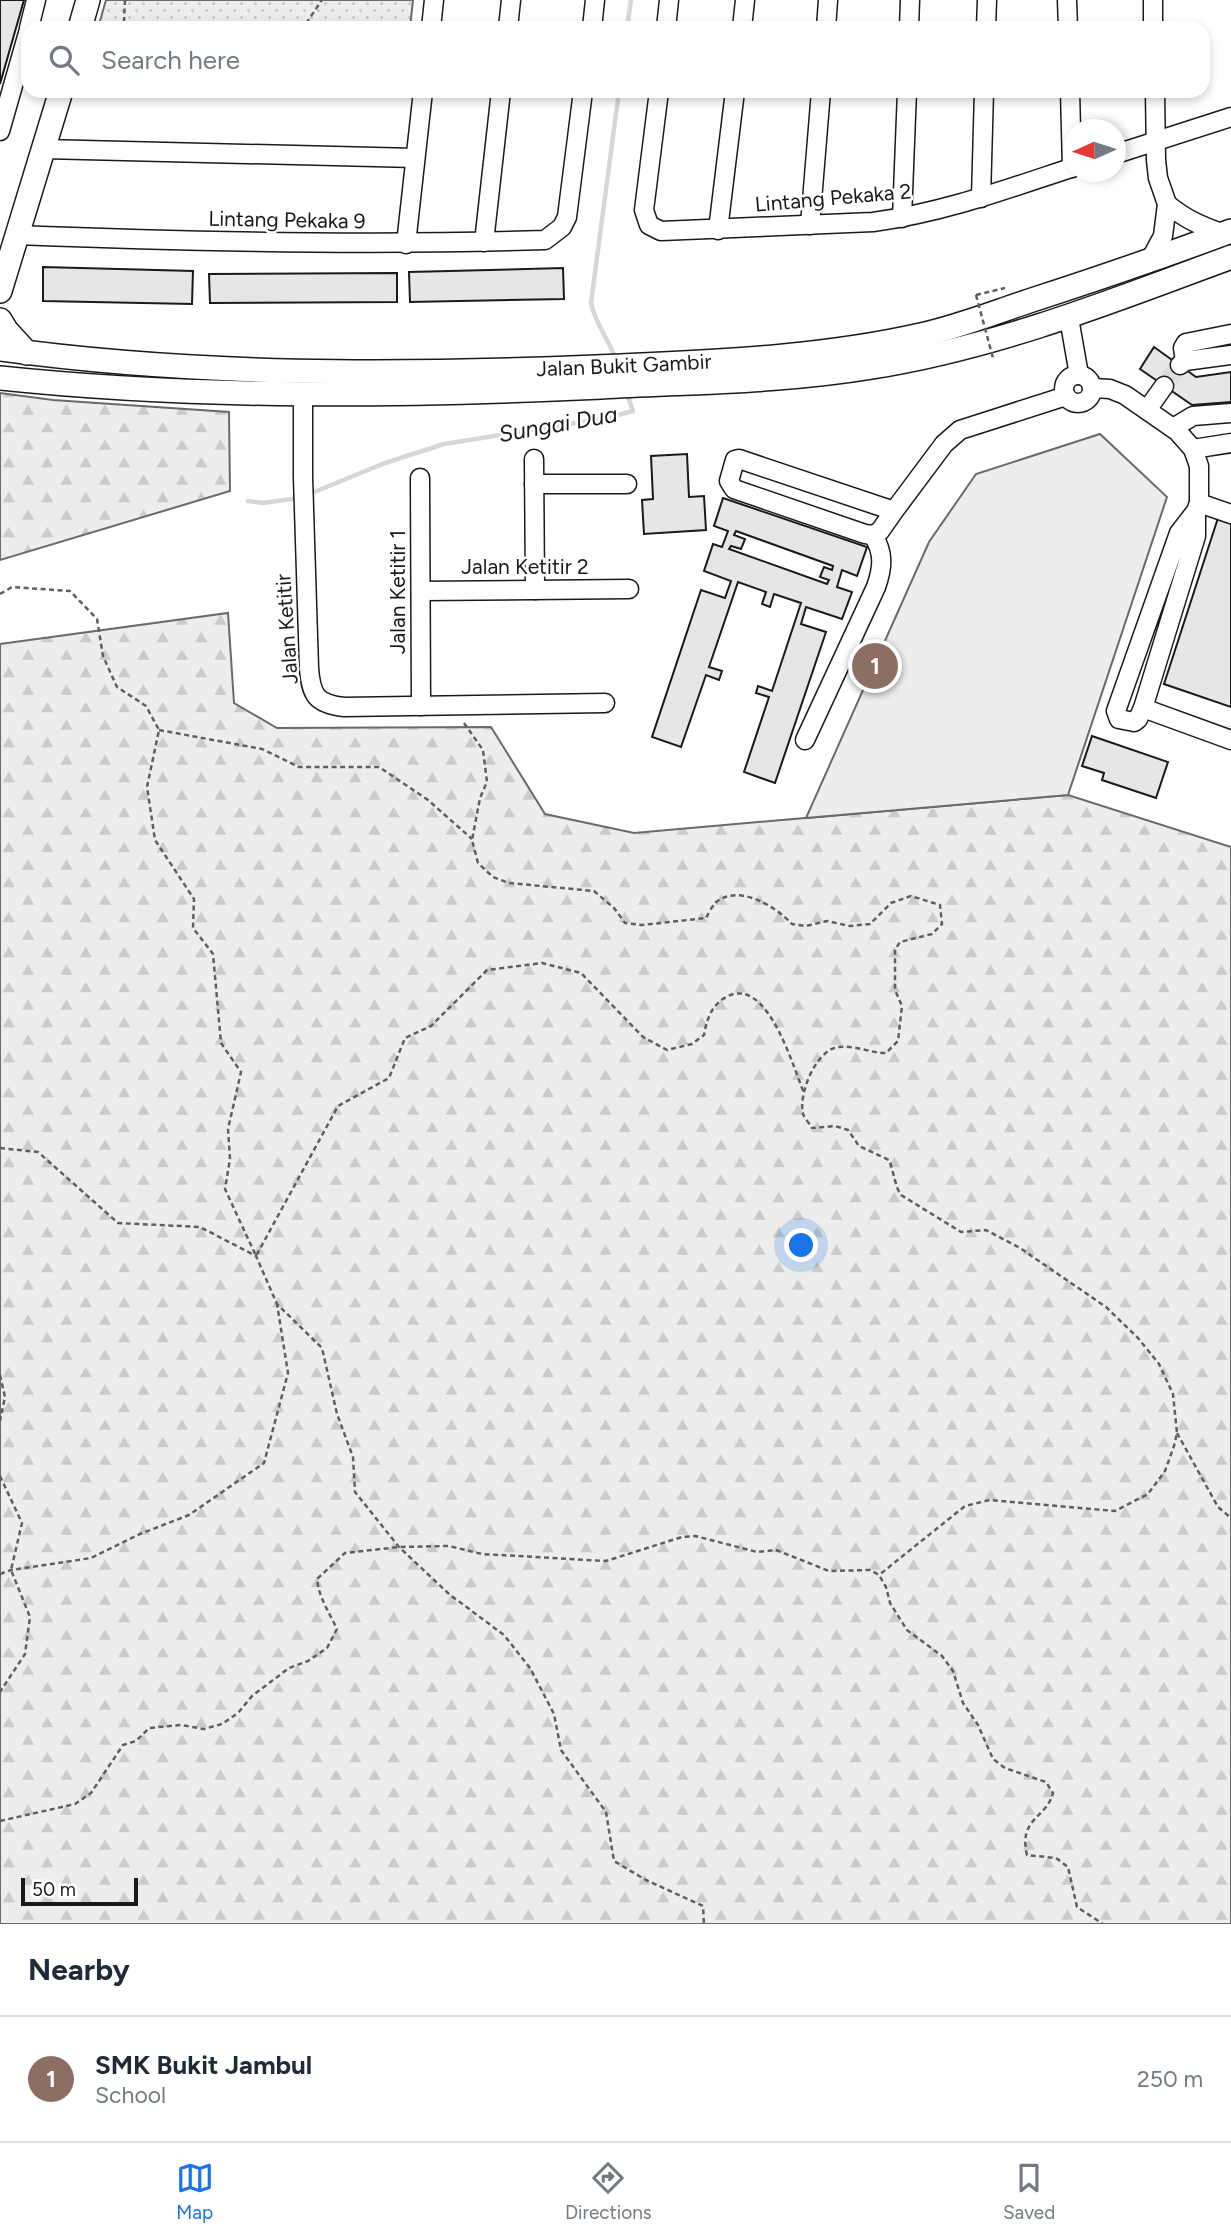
<!DOCTYPE html>
<html lang="en">
<head>
<meta charset="utf-8">
<style>
	body { margin:0; font-family:Figtree,sans-serif; background:#f6f6f7; color:#1f2937 }
	.compass { position:absolute; left:1063px; top:119px; width:63px; height:63px; border-radius:50%; background:#fff; box-shadow:0 4px 10px #0003; rotate:267deg }
	.scale { position:absolute; left:21px; bottom:18px; width:117px; box-sizing:border-box; padding-left:7px; border:4px solid #1a1a1a; border-top:0; font-size:19px; line-height:24px; white-space:nowrap; color:#1a1a1a; -webkit-text-stroke:5px #fff; paint-order:stroke }
	.you { position:absolute; left:802px; top:1246px; width:24px; height:24px; margin:-18px; border:5px solid #fff; border-radius:50%; background:#1a73e8; box-shadow:0 0 0 10px #1a73e833 }
	.badge { display:grid; place-items:center; width:46px; height:46px; border-radius:50%; background:#1a73e8; color:#fff; font-size:23px; font-weight:700 }
	.pin { position:absolute; translate:-50% -50%; border:4px solid #fff; box-shadow:0 2px 7px #0006 }
	.list { margin:0; padding:0; list-style:none }
	h2 { display:flex; justify-content:space-between; align-items:center; height:91px; margin:0; padding:0 28px; font-size:30px }
	h2 small { font-size:23px; font-weight:400; color:#747a83 }
	.list li { display:grid; grid-template-columns:46px 1fr auto; gap:21px; align-items:center; box-sizing:border-box; height:126px; padding:0 28px; border-top:2px solid #e0e1e3 }
	.list b { display:block; font-size:26px; white-space:nowrap }
	.list p { margin:0; font-size:23px; white-space:nowrap; color:#747a83 }
	.list em { font-size:23px; font-style:normal; color:#747a83 }
	.icon { flex:none; width:38px; height:38px; fill:none; stroke:currentColor; stroke-width:2; stroke-linecap:round; stroke-linejoin:round }
	.map { position:relative; flex:none; width:1231px; height:1924px; overflow:hidden }
	.search { position:absolute; background:#fff; box-shadow:0 4px 10px #0003; left:21px; right:21px; top:21px; height:77px; display:flex; align-items:center; gap:18px; box-sizing:border-box; padding:0 24px; border-radius:21px; color:#747a83; font-size:26px }
	.sheet { height:217px; background:#fff }
	nav { display:flex; justify-content:space-around; align-items:center; box-sizing:border-box; height:98px; border-top:2px solid #e0e1e3; background:#fff; font-size:19px; color:#747a83 }
	nav a { display:grid; justify-items:center; gap:4px }
	nav .on { color:#1a73e8 }
	.map>svg:first-child { display:block }
	.grass { fill:url(#grass-dots); stroke:#6a6a6a; stroke-width:2 }
	.forest { fill:url(#forest-firs); stroke:#6a6a6a; stroke-width:2 }
	.built { fill:#ededed; stroke:#6a6a6a; stroke-width:2 }
	.lines { fill:none; stroke-linecap:round; stroke-linejoin:round }
	.stream { stroke:#d7d7d7; stroke-width:4.5 }
	.building { fill:#e6e6e6; stroke:#1a1a1a; stroke-width:2; fill-rule:evenodd }
	.minor-tunnel { stroke:#ddd; stroke-width:18; stroke-dasharray:18 9; stroke-linecap:butt }
	.minor-casing { stroke:#1a1a1a; stroke-width:21 }
	.major-casing { stroke:#1a1a1a; stroke-width:26 }
	.path { stroke:#5f5f5f; stroke-width:2.5; stroke-dasharray:5 3.5; stroke-linecap:butt }
	.minor { stroke:#fff; stroke-width:18 }
	.major { stroke:#fff; stroke-width:23 }
	.path-bridge { stroke:#5f5f5f; stroke-width:2.5; stroke-dasharray:5 3.5; stroke-linecap:butt }
	.labels { text-anchor:middle; stroke-width:5; stroke-linejoin:round; paint-order:stroke }
	.street-label { font-size:21px; fill:#1a1a1a; stroke:#fff }
	.water-label { font-size:23px; font-style:italic; fill:#1a1a1a; stroke:#fff }
</style>
</head>
<body>
<div class="map">
<svg width="1231" height="1924" viewBox="0 0 1231 1924">
	<defs>
		<pattern id="grass-dots" width="8" height="8" patternUnits="userSpaceOnUse" patternTransform="scale(1.75)"><rect width="8" height="8" fill="#ededed"/><path d="M2 2h.1M6 6h.1" fill="none" stroke="#cbcbcb" stroke-width="1.8" stroke-linecap="round"/></pattern>
		<pattern id="forest-firs" width="22" height="20" patternUnits="userSpaceOnUse" patternTransform="scale(1.75)"><rect width="22" height="20" fill="#ededed"/><path d="M5 1l3.5 6h-7zM16 11l3.5 6h-7z" fill="#cbcbcb"/></pattern>
	</defs>
	<rect width="100%" height="100%" fill="#fff"/>
	<path class="grass" d="M106,0H413L410,28H98Z"/>
	<g class="forest">
		<path d="M0,393L53,400L229,412L230,491L0,560Z"/>
		<path d="M228,613L234,703L277,728L491,727L545,814L634,833L1068,795L1231,847V1924H0V644Z"/>
	</g>
	<path class="built" d="M1100,434L1167,497L1068,795L806,818L929,542L976,474Z"/>
	<g class="lines">
		<g class="stream">
			<path d="M627,28L631,0"/>
			<path d="M616,360C609,339 596,326 591,303L619,91"/>
			<path d="M307,495L385,463L444,444L607,418L633,411L626,391"/>
			<path d="M248,501L263,503L299,498"/>
		</g>
	</g>
	<g class="building">
		<path d="M0,0H24L0,84Z"/>
		<path d="M43,267L193,271L192,304L43,301Z"/>
		<path d="M563,268L564,299L410,302L409,272Z"/>
		<path d="M397,273V302L210,303L209,274Z"/>
		<path d="M1154,347L1196,377L1231,372V402L1192,405L1140,369Z"/>
		<path d="M687,454L689,497L704,496L706,530L644,534L642,500L653,499L651,456Z"/>
		<path d="M723,498L867,547L857,576L842,570L837,587L852,592L842,619L806,607L801,624L826,632L775,783L744,772L769,697L756,693L758,686L772,691L801,603L774,594L770,607L762,604L766,592L738,582L709,667L722,671L719,680L706,675L681,747L652,737L701,590L725,598L731,581L704,571L713,544L722,547L728,531L714,526ZM736,531L833,566L832,570L824,567L820,577L829,580L827,584L729,549L731,546L741,549L745,539L734,535Z"/>
		<path d="M1218,518L1231,522V707L1164,684Z"/>
		<path d="M1092,736L1168,762L1156,798L1102,780L1104,773L1082,766Z"/>
	</g>
	<g class="lines">
		<path class="minor-tunnel" d="M1164,386L1180,365"/>
		<g class="minor-casing">
			<g id="minor">
				<path d="M1067,0L1068,28"/>
				<path d="M1153,0V28"/>
				<path d="M29,28L36,0"/>
				<path d="M431,28L434,0"/>
				<path d="M508,28L511,0"/>
				<path d="M592,28L595,0"/>
				<path d="M666,28L669,0"/>
				<path d="M742,28L745,0"/>
				<path d="M826,28L828,0"/>
				<path d="M909,28L910,0"/>
				<path d="M986,28L987,0"/>
				<path d="M659,91L644,210L649,225L661,231L873,222C942,213 1007,189 1074,167"/>
				<path d="M1070,91L1072,168"/>
				<path d="M0,131L28,33"/>
				<path d="M43,149L415,158"/>
				<path d="M1116,154L1231,117"/>
				<path d="M981,198L984,91"/>
				<path d="M1167,204C1185,219 1201,226 1224,234"/>
				<path d="M902,218L907,91"/>
				<path d="M810,225L821,91"/>
				<path d="M718,230L735,91"/>
				<path d="M17,235C193,242 369,246 545,240L562,227L567,217L583,91"/>
				<path d="M484,242L501,91"/>
				<path d="M406,244L423,91"/>
				<path d="M1149,262L1163,236L1167,204L1158,178L1156,160L1155,91"/>
				<path d="M1069,318L1079,375"/>
				<path d="M1185,361L1183,348L1186,343L1231,334"/>
				<path d="M1180,365L1185,361L1231,355"/>
				<circle cx="1078" cy="389" r="14"/>
				<path d="M1092,388L1110,389L1125,395L1177,431L1193,449L1199,466V503L1196,511L1179,533L1116,711L1119,719L1134,722L1138,719L1143,708L1196,536V511"/>
				<path d="M303,392V477L309,668C311,695 316,704 344,707L605,703"/>
				<path d="M1147,410L1164,386"/>
				<path d="M1173,428L1193,416L1231,413"/>
				<path d="M1193,449L1231,443"/>
				<path d="M534,459L535,590"/>
				<path d="M420,478L421,706"/>
				<path d="M534,484H627"/>
				<path d="M1199,503L1231,514"/>
				<path d="M894,511L880,531L873,535L865,534L734,489L729,481L735,460L739,459L894,511L944,444L960,430L1066,396"/>
				<path d="M421,591L629,589"/>
				<path d="M1143,708L1231,740"/>
				<path d="M805,740L876,587C883,567 884,553 873,535"/>
			</g>
		</g>
		<g class="major-casing">
			<g id="major">
				<path d="M80,28L88,0"/>
				<path d="M0,291L61,91"/>
				<path d="M0,320L6,330L27,353"/>
				<path id="s1" d="M0,349C197,376 398,375 596,367C704,362 815,359 921,335C958,327 993,313 1029,301C1097,279 1164,256 1231,231"/>
				<path d="M0,378C199,399 403,396 602,387C692,382 783,382 872,367C997,347 1113,301 1231,257"/>
			</g>
		</g>
		<g class="path">
			<path d="M125,0L124,22L128,28"/>
			<path d="M299,28L307,22L322,0"/>
			<path d="M976,295L1005,288"/>
			<path d="M0,594L12,587L70,591L97,619L103,656L117,687L146,706L159,730L147,787L155,840L194,899L193,928L213,954L221,1043L241,1072L228,1129L230,1159L225,1189L256,1256L338,1106L389,1078L405,1038L431,1026L487,970L542,963L581,973L643,1037L667,1050L692,1044L704,1035C707,1018 712,1004 728,996C768,977 793,1067 804,1093"/>
			<path d="M464,723L483,750L487,782L480,798L472,840L478,863L493,877L509,883L594,891L614,908L625,923L642,925L706,918C708,914 712,907 715,903C738,883 775,906 792,924L806,926L827,921L850,926L870,924L891,903L911,896L940,905L942,924L932,934L900,942L895,950V990L902,1006L898,1041L886,1053C870,1053 855,1045 838,1047C816,1050 798,1094 803,1114C805,1119 810,1124 812,1128L835,1126L848,1130L859,1146L889,1160C894,1172 895,1187 901,1195L961,1232L986,1230L1020,1248L1106,1307L1138,1338L1159,1364L1173,1394L1177,1433L1174,1446L1165,1471L1148,1494L1115,1511L990,1500L965,1506L879,1575"/>
			<path d="M159,730L262,749L299,767H379L428,800L472,839"/>
			<path d="M0,1148L38,1152L118,1223L200,1227L256,1256L277,1304L322,1348L337,1414L353,1457L355,1492L399,1547L449,1594L504,1635L530,1668L554,1714L561,1750L606,1812L614,1861L646,1880L703,1906L704,1924"/>
			<path d="M0,1375L5,1397L0,1421"/>
			<path d="M1177,1433L1218,1507L1231,1518"/>
			<path d="M0,1476L22,1523L11,1570L30,1617L25,1654L0,1692"/>
			<path d="M0,1574L11,1570L91,1558L140,1534L189,1515L264,1463L288,1373L277,1304"/>
			<path d="M0,1821L75,1804L91,1793L123,1745L136,1741L149,1728L181,1725L204,1729L222,1724L238,1713L252,1696L289,1668L308,1661L327,1648L337,1629C329,1612 319,1598 317,1579L345,1553L399,1547L449,1546L482,1554L606,1561L682,1537L695,1536L757,1552L776,1550L829,1571L870,1570L879,1575L886,1587L890,1603L907,1630L942,1656L953,1671L963,1703L978,1725L993,1759L1005,1768L1046,1782L1053,1793C1047,1818 1018,1818 1027,1855L1056,1858L1068,1867L1077,1907L1103,1924"/>
		</g>
		<use href="#minor" class="minor"/>
		<use href="#major" class="major"/>
		<path class="path-bridge" d="M976,295L993,358"/>
	</g>
	<g class="labels">
		<g class="street-label">
			<text transform="translate(833 198) rotate(-5)" y="7">Lintang Pekaka 2</text>
			<text transform="translate(287 220) rotate(1)" y="7">Lintang Pekaka 9</text>
			<text dy="7" stroke="none"><textPath href="#s1" startOffset="625">Jalan Bukit Gambir</textPath></text>
			<text x="525" y="574">Jalan Ketitir 2</text>
			<text transform="translate(398 592) rotate(-90)" y="7">Jalan Ketitir 1</text>
			<text transform="translate(287 629) rotate(-94)" y="7">Jalan Ketitir</text>
		</g>
		<g class="water-label">
			<text transform="translate(558 424) rotate(-10)" y="8">Sungai Dua</text>
		</g>
	</g>
</svg>
<svg class="compass" viewBox="-18 -18 36 36"><path d="M0-13l5 13h-10z" fill="#e53935"/><path d="M0 13l5-13h-10z" fill="#747a83"/></svg>
<div class="scale">50 m</div>
<div class="you"></div>
<div class="pin badge" style="left:875px;top:666px;background:#8d6e63">1</div>
<div class="search"><svg class="icon" aria-label="search" viewBox="0 0 24 24"><circle cx="10" cy="10" r="6"/><path d="M15 15l6 6"/></svg>Search here</div>
</div>
<section class="sheet">
<h2>Nearby<small></small></h2>
<ul class="list">
<li><span class="badge" style="background:#8d6e63">1</span><div><b>SMK Bukit Jambul</b><p>School</p></div><em>250 m</em></li>
</ul>
</section>
<nav>
<a class="on"><svg class="icon" aria-label="map" viewBox="0 0 24 24"><path d="M3 6l6-2 6 2 6-2v14l-6 2-6-2-6 2zM9 4v14M15 6v14"/></svg>Map</a>
<a><svg class="icon" aria-label="directions" viewBox="0 0 24 24"><path d="M12 3l9 9-9 9-9-9zM9 14v-3h6M13 9l2 2-2 2"/></svg>Directions</a>
<a><svg class="icon" aria-label="saved" viewBox="0 0 24 24"><path d="M7 4h10v16l-5-4-5 4z"/></svg>Saved</a>
</nav>
</body>
</html>
